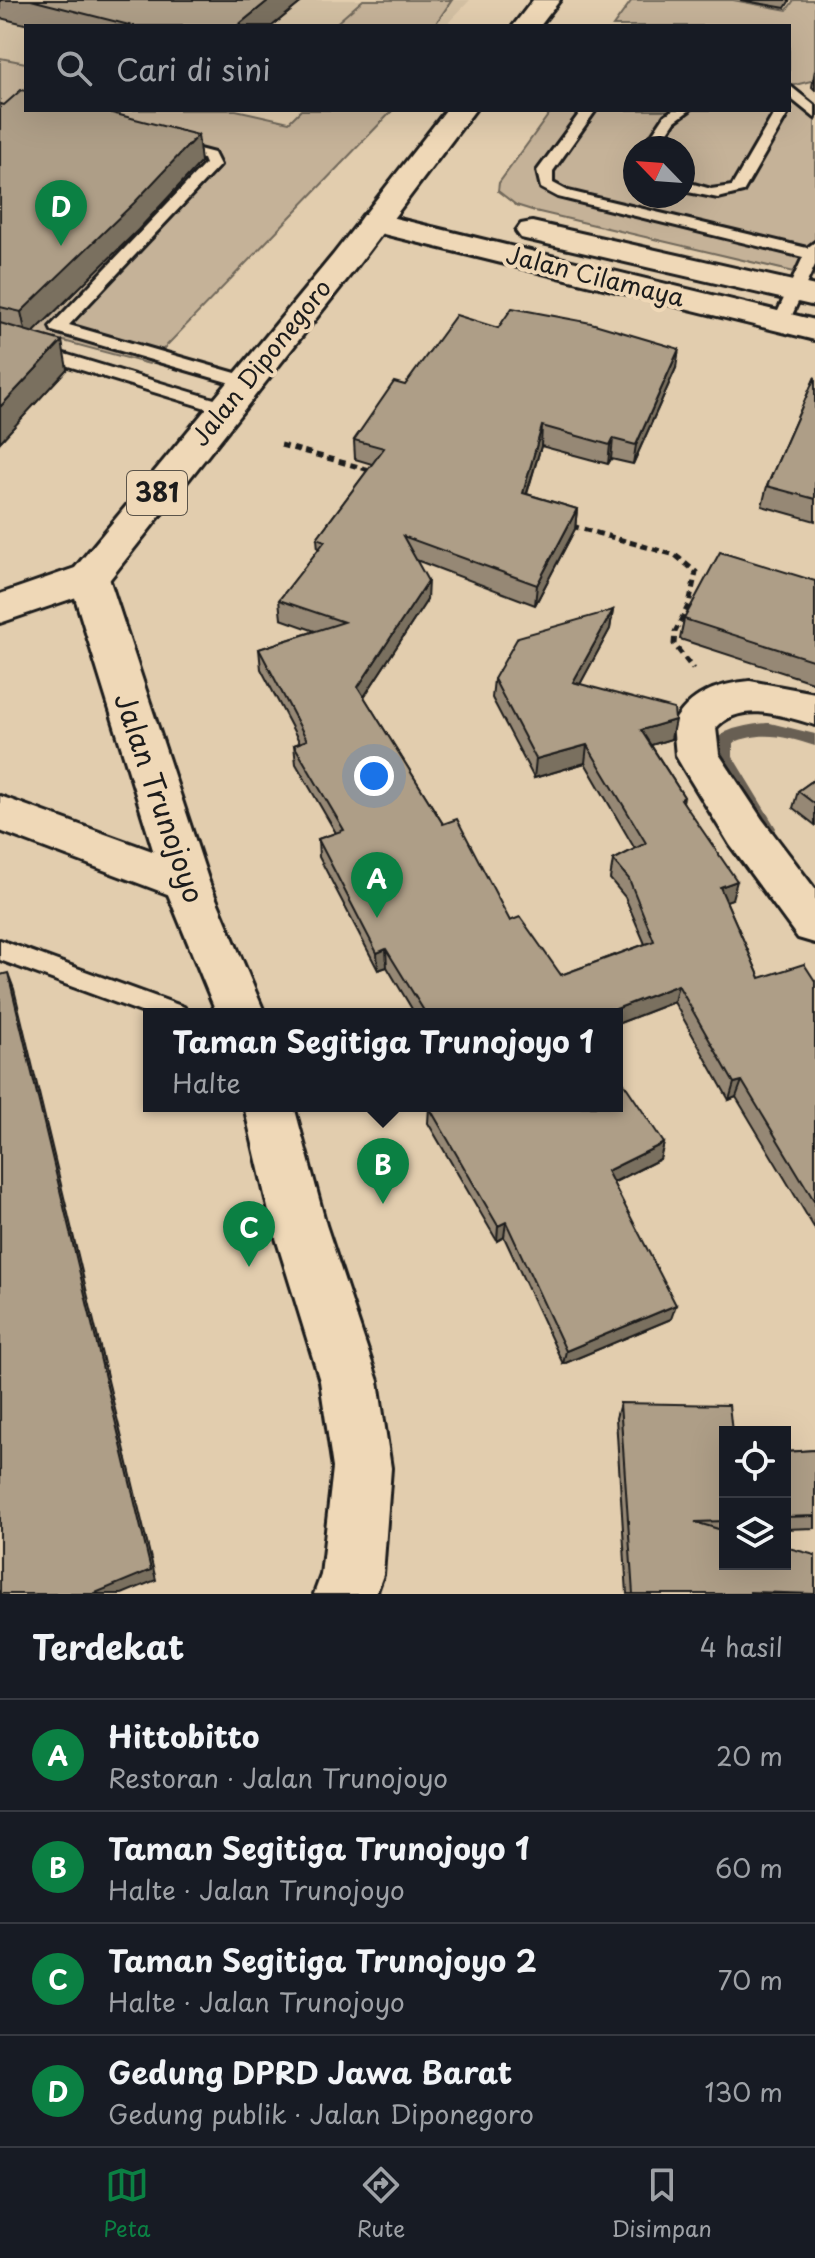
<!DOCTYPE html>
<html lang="id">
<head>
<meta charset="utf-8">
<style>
	body { margin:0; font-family:"Playpen Sans",sans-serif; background:#20242c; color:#f1f3f6 }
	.controls { position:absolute; right:24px; bottom:24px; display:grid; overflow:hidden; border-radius:0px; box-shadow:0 8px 32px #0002 }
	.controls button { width:72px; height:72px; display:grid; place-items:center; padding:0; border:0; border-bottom:2px solid #363941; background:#171b24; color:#f1f3f6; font:40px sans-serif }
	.compass { position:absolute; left:623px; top:136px; width:72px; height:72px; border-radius:50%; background:#171b24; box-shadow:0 8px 32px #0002; rotate:295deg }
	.you { position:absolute; left:374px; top:776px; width:28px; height:28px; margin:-20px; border:6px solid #fff; border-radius:50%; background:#1a73e8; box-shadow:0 0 0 12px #1a73e833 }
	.badge { display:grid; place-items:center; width:52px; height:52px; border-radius:50%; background:#0b8043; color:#fff; font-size:26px; font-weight:700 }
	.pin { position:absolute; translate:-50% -66px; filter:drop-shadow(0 2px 4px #0008) }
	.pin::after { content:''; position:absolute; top:42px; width:28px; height:24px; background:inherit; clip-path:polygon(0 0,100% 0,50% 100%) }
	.popup { position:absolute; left:143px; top:1008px; width:480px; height:104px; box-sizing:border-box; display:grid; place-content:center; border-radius:0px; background:#171b24; filter:drop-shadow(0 2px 6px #0005); font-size:26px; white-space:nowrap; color:#9ea1a6 }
	.popup b { font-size:30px; color:#f1f3f6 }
	.popup::after { content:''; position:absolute; left:50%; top:100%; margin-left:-16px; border:16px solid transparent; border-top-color:#171b24 }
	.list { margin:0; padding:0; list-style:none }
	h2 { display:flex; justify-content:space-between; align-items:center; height:104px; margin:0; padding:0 32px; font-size:34px }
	h2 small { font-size:26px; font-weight:400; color:#9ea1a6 }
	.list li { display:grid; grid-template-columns:52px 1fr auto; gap:24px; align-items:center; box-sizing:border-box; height:112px; padding:0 32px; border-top:2px solid #363941 }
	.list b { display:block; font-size:30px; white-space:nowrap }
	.list p { margin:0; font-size:26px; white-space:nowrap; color:#9ea1a6 }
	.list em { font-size:26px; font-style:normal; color:#9ea1a6 }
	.icon { flex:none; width:44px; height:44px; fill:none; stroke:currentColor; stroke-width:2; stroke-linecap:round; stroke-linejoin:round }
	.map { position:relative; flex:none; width:815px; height:1594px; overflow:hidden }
	.search { position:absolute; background:#171b24; box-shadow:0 8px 32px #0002; left:24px; right:24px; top:24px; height:88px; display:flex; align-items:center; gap:20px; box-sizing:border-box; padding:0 28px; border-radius:0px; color:#9ea1a6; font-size:30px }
	.sheet { height:552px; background:#171b24 }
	nav { display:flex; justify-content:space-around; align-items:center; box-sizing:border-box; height:112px; border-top:2px solid #363941; background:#171b24; font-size:22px; color:#9ea1a6 }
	nav a { display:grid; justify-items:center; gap:4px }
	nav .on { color:#0b8043 }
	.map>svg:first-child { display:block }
	.built { fill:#d2bfa2 }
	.green { fill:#c5b298; stroke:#70675a; stroke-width:2; fill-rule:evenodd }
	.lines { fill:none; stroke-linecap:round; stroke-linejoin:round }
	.stream { fill:#675f53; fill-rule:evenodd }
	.lane-casing { stroke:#1c1c1c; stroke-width:6 }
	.street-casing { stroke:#1c1c1c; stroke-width:6 }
	.secondary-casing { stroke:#1c1c1c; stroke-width:6 }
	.primary-casing { stroke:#1c1c1c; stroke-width:6 }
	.path { stroke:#1c1c1c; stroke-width:5; stroke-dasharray:7 5; stroke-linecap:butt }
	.lane { fill:#efd8b7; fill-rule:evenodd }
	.street { fill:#efd8b7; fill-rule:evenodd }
	.secondary { fill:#efd8b7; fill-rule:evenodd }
	.primary { fill:#efd8b7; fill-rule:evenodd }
	.wall { fill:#968874; stroke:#1c1c1c; stroke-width:2 }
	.shaded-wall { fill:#7a6f5e; stroke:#1c1c1c; stroke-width:2 }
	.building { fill:#ae9e87; stroke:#1c1c1c; stroke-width:2 }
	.labels { text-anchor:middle; stroke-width:8; stroke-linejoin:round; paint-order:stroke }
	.far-street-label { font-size:24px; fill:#1c1c1c; stroke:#efd8b7 }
	.shield { fill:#efd8b7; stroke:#5b544a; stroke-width:2 }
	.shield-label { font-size:26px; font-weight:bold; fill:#1c1c1c }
	.street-label { font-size:28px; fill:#1c1c1c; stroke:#efd8b7 }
</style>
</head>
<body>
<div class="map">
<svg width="815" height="1594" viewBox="0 0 815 1594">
	<rect width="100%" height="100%" fill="#e2cdae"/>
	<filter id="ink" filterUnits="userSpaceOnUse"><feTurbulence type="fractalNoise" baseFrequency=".0125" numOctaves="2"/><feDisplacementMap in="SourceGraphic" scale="16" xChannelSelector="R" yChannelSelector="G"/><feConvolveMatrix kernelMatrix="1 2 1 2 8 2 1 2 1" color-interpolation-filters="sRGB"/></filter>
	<g filter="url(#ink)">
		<path class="built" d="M0,0H470L445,26H26V88L0,81Z"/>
		<g class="green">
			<path d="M363,0H452L434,26H333Z"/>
			<path d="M632,0H733L787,10L794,0H815V80L791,86L815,107V277L535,211L516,205L498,191L499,183L552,110H789V26H613ZM635,148H683V196H635Z"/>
			<path d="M0,58L26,63V110H236L289,122L301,110H393L149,364L0,324Z"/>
		</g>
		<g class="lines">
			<path class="stream" d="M770,723L815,734V746C786,737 762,730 733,743V757L776,828L774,833H762C753,817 721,772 717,758C716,754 716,743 718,739C723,728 758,723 770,723Z"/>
			<g class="lane-casing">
				<g id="lane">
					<path d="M789,85L815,106V118L789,97Z"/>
					<path d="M789,108L790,110L743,192L718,198L683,191V181L711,189L732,186L776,110Z"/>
					<path d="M582,110H596L553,171V183L568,191L807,248L815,242V265L787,326L781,327L773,322L803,257L558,197L541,188L537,171Z"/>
					<path d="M673,110H690L675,121L657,148H643L665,115Z"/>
					<path d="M172,142L214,153L220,165L69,325L253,378L256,382L253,386H241L52,331L50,327L205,164L203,159L167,149V143Z"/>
					<path d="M38,346L231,404L234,408L231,412H219L32,355L29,351Z"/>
					<path d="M0,940L184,1007L187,1014L149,1015L0,960Z"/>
				</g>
			</g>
			<g class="street-casing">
				<path id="street" d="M750,681L815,693V725C784,716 741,700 716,728L719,754L762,819L815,889V943L798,938L730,845L683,768L676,756L673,724C689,694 717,684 750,681Z"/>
			</g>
			<g class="secondary-casing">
				<g id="secondary">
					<path d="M374,213L815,320V340L363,229L358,222L363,215Z"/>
					<path d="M532,222L815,286V306L521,238L516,231L521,224Z"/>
					<path d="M89,564L103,568L109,578L209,882L265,1014H217L163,882L69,578L75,568Z"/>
					<path d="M244,1106H294L326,1225L378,1381L391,1468L383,1575L376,1594H314L321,1575L333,1468L320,1381L272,1225Z"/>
				</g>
			</g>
			<g class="primary-casing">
				<g id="primary">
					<path d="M533,0H560L540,26H513Z"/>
					<path d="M446,110H475L355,269L103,588L0,623V594L75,568L333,255Z"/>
					<path d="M0,796L202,869L209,882L202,895L186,901L0,831Z"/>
				</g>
			</g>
			<g class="path">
				<path d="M281,445L373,471"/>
				<path d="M572,526L675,555L696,572L689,604L675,632L674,644L693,669"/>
			</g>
			<use href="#lane" class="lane"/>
			<use href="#street" class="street"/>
			<use href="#secondary" class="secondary"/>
			<use href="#primary" class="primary"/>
		</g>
		<g class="wall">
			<path d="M0,0H304L272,26H33L0,18Z"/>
			<path d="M740,0H790L785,8Z"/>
			<path d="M815,70V90L812,87Z"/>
			<path d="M0,104L201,162L138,230L33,333L67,369L0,442Z"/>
			<path d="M498,328L676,368L633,464L611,459L608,464L541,446L527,494L577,509L575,529L535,605L416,560L427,600L364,697L443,824L510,921L561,975L645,944L625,897L610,879L613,860L635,849L585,763L534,778L492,698L494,679L613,610L610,629L580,684L671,739L651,745L684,797L683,802L732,899L726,901L760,978L815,981V1229L736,1097L729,1100L674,1002L617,1024V1014H415L387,967L378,970L319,857L318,839L336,833L296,764L294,745L300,743L261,669L259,649L315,631L281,619L279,600L318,550L317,538L372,464L355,459L354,440L405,385Z"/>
			<path d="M815,377V521L762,506L767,486Z"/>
			<path d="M815,581V683L680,639L684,619Z"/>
			<path d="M815,779V825L793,808L798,791Z"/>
			<path d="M429,1107L664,1143L660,1159L613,1183L671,1319L563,1364L504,1237L497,1241L428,1123Z"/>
			<path d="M620,1403L725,1432V1564L815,1594H627L616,1418Z"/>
			<path d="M815,1450V1528L785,1529V1452Z"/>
		</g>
		<g class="shaded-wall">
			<path d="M269,0H304L272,26H237Z"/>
			<path d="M198,135L201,162L138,230L27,339L21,312Z"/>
			<path d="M62,341L67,369L0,442V407Z"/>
			<path d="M679,349L676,368L633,464L636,445Z"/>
			<path d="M542,426L541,446L521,512L523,493Z"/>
			<path d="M613,439L611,459L608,464L610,445Z"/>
			<path d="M577,509L575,529L535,605L537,585Z"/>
			<path d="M428,581L427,600L358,706V687Z"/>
			<path d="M613,610L610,629L571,701L573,682Z"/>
			<path d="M675,720L671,739L638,749L641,730Z"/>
			<path d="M587,745L585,763L534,778L536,759Z"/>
			<path d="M737,881L732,899L715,905L720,887Z"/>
			<path d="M386,949L387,967L378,970L377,953Z"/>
			<path d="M8,973L14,989L156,1580L122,1594H93Z"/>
			<path d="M678,985L674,1002L617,1024V1014H603Z"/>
			<path d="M742,1081L736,1097L729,1100L734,1083Z"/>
			<path d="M664,1143L660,1159L604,1187L607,1171Z"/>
			<path d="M506,1222L504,1237L497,1241L498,1226Z"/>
			<path d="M676,1305L671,1319L563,1364L566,1351Z"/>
		</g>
		<g class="building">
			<path d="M31,0H269L237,26H133Z"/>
			<path d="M21,90L26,91V110H100L198,135L134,203L21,312L0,307V104L4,105Z"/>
			<path d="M512,308L591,323L679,349L636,445L613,439L610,445L542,426L523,493L577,509L537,585L403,536L428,581L358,687L443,824L457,819L510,921L520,917L561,975L654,941L629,879L613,860L646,843L587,745L536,759L494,679L518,637L613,610L573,682L674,709L675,720L641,730L684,797L681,799L737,881L720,887L760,978L804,964L815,981V1202L742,1081L734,1083L678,985L603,1014H426L386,949L377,953L318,839L344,830L294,745L307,740L259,649L344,622L279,600L325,541L317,538L384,448L354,440L394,382L405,385L456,315L498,328Z"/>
			<path d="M0,323L62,341L0,407Z"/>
			<path d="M815,377V499L767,486Z"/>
			<path d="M720,552L815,581V661L684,619Z"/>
			<path d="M815,779V804L798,791Z"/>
			<path d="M8,973L151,1570L93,1594H0V975Z"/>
			<path d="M617,1073L664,1143L607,1171L676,1305L566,1351L506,1222L498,1226L429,1107L617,1106Z"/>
			<path d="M620,1403L729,1405L732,1432H725V1521L695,1522L725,1531V1564H785V1547L815,1555V1594L750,1592V1594H633Z"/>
			<path d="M815,1450V1516L785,1517V1452Z"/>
		</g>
	</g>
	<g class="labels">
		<g class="far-street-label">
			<text transform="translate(595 277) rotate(14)" y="8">Jalan Cilamaya</text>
			<text transform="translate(262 363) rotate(-51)" y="8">Jalan Diponegoro</text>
		</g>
		<rect class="shield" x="127" y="471" width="60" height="44" rx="6"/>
		<g class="shield-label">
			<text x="157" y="502">381</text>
		</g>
		<g class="street-label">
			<text transform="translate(159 798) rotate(71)" y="10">Jalan Trunojoyo</text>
		</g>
	</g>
</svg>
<div class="controls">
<button><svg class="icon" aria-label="locate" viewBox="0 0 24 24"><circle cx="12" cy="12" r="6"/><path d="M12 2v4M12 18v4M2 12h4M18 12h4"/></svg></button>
<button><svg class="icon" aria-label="layers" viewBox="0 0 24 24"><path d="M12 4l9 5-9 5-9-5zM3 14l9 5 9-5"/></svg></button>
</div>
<svg class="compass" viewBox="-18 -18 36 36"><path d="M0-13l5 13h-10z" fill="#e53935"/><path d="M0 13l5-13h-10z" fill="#9ea1a6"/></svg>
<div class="you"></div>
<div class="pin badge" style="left:377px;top:918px">A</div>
<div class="pin badge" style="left:383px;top:1204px">B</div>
<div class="popup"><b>Taman Segitiga Trunojoyo 1</b>Halte</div>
<div class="pin badge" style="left:249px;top:1267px">C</div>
<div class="pin badge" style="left:61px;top:246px">D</div>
<div class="search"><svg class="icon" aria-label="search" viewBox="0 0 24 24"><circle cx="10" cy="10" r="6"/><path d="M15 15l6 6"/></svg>Cari di sini</div>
</div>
<section class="sheet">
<h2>Terdekat<small>4 hasil</small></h2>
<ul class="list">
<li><span class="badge">A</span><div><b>Hittobitto</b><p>Restoran · Jalan Trunojoyo</p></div><em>20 m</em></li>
<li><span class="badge">B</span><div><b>Taman Segitiga Trunojoyo 1</b><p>Halte · Jalan Trunojoyo</p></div><em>60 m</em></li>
<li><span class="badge">C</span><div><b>Taman Segitiga Trunojoyo 2</b><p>Halte · Jalan Trunojoyo</p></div><em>70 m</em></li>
<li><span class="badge">D</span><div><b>Gedung DPRD Jawa Barat</b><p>Gedung publik · Jalan Diponegoro</p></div><em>130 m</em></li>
</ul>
</section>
<nav>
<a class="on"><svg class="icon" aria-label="map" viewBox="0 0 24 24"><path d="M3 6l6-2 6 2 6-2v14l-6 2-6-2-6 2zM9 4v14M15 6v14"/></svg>Peta</a>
<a><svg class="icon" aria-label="directions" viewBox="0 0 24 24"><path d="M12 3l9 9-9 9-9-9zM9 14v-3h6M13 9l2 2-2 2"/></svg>Rute</a>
<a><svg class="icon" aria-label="saved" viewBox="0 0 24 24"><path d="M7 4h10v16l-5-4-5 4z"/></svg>Disimpan</a>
</nav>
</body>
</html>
